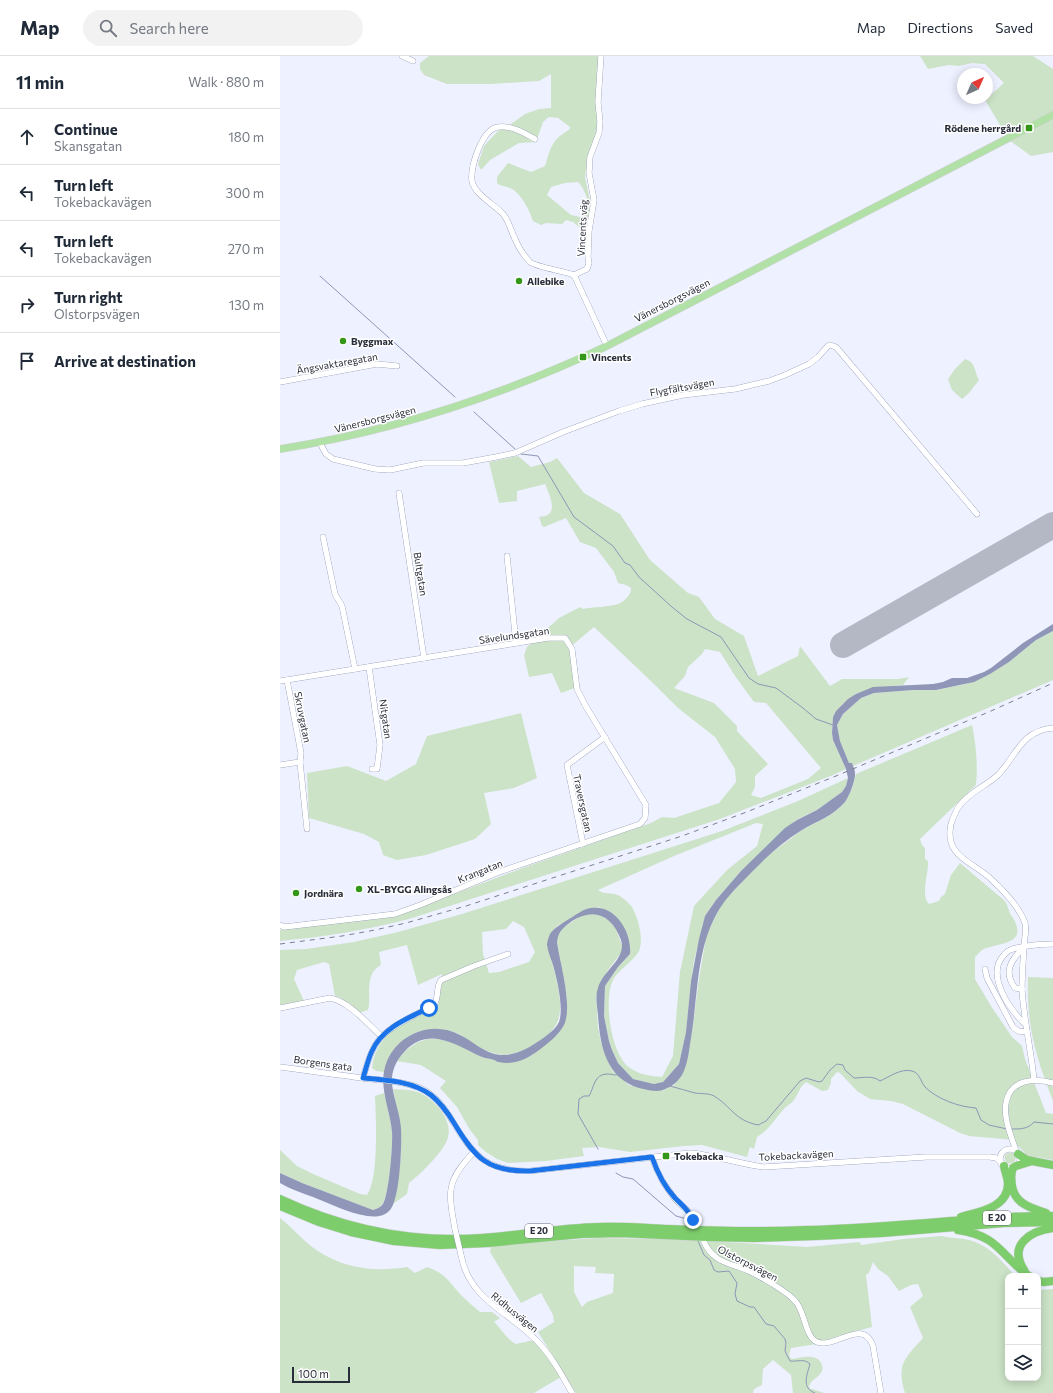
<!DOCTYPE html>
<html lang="en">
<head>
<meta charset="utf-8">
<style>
	body { margin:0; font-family:Commissioner,sans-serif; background:#f2f2f3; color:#1f2937 }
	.controls { position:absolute; right:12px; bottom:12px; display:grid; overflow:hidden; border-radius:8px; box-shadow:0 2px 10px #0003 }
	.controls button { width:36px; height:36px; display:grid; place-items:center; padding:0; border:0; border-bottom:1px solid #e0e1e3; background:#fff; color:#1f2937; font:20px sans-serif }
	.compass { position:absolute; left:677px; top:12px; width:36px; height:36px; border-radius:50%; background:#fff; box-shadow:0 2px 10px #0003; rotate:45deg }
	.scale { position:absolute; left:12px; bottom:10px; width:58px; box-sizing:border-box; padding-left:4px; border:2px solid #2a2d3a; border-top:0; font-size:11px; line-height:14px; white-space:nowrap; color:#2a2d3a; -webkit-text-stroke:3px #fff; paint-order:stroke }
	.stop { position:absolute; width:12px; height:12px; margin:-9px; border:3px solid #1a73e8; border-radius:50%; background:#fff }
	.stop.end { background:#1a73e8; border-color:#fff; box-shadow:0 1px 4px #0008 }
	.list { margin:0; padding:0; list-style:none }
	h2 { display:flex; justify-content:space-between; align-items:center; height:52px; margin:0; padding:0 16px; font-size:17px }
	h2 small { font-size:13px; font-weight:400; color:#747a83 }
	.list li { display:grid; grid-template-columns:26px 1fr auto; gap:12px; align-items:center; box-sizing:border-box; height:56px; padding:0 16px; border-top:1px solid #e0e1e3 }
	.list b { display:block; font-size:15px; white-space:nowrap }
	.list p { margin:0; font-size:13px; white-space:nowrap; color:#747a83 }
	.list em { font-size:13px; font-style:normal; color:#747a83 }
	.icon { flex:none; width:22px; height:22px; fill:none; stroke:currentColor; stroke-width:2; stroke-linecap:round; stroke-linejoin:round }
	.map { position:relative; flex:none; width:773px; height:1337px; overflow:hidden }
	header { display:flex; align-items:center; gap:24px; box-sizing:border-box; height:56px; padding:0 20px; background:#fff; border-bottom:1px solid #e0e1e3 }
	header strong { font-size:19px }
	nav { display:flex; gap:22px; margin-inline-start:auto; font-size:14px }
	.search { width:280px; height:36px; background:#f2f2f3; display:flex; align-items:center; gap:10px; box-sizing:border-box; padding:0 14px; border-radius:22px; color:#747a83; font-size:15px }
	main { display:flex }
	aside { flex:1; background:#fff }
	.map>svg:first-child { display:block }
	.green { fill:#cce3c7; fill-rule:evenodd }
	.water { fill:#8f96b7 }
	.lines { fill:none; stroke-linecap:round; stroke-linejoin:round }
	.stream { stroke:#8f96b7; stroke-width:1 }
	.runway { stroke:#b4b8c5; stroke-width:26 }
	.minor-casing { stroke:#7f86a5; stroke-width:6 }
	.major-casing { stroke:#d0d1d4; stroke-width:8 }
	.highway-casing { stroke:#d0d1d4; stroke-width:9 }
	.minor { stroke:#fff; stroke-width:5.5 }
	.major { stroke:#b2e1a7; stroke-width:7 }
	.highway { stroke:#7ecd6d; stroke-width:8 }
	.rail { stroke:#7b7e8b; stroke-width:1; stroke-dasharray:5 5; stroke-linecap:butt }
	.minor-bridge-casing { stroke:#7f86a5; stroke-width:6; stroke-linecap:butt }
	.minor-bridge { stroke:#fff; stroke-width:5.5 }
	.route { stroke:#1a73e8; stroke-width:5 }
	.poi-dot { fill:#35971a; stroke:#fff; stroke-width:1.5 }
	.labels { text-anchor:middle; stroke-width:3; stroke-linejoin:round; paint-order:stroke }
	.shield { fill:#fff; stroke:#6a6c75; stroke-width:1 }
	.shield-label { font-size:9px; font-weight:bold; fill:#2a2d3a }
	.poi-label { font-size:10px; font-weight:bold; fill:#2a2d3a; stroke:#fff; text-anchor:start }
	.street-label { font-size:10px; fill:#2a2d3a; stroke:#fff }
</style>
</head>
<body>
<header>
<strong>Map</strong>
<div class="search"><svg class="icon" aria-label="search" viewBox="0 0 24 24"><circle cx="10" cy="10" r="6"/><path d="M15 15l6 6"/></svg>Search here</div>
<nav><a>Map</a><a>Directions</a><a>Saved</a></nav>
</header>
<main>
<aside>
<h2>11 min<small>Walk · 880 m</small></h2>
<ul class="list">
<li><svg class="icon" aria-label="ahead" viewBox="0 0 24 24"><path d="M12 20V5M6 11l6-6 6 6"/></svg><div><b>Continue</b><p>Skansgatan</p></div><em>180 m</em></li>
<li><svg class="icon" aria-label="left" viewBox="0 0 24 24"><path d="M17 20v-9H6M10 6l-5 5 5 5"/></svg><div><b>Turn left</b><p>Tokebackavägen</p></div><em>300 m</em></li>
<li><svg class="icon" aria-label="left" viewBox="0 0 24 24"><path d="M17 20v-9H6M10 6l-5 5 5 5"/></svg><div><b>Turn left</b><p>Tokebackavägen</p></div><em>270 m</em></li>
<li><svg class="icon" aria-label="right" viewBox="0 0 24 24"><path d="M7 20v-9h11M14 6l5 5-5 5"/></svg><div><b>Turn right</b><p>Olstorpsvägen</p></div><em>130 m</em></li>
<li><svg class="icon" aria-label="arrive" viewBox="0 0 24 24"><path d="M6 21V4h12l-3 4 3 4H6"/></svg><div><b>Arrive at destination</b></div></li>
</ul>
</aside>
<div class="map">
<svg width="773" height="1337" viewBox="0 0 773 1337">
	<rect width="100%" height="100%" fill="#eef1ff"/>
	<g class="green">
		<path d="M149,0H320L316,46L318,81L307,105L305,121L310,145L307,178L293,166L286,164L282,168L266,167L261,169L253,165C250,155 241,138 232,133C227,130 222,131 217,127V121L228,107L251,116L265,110C271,92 271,84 289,74L290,71L278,62L269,61L263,66L256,86L239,87L210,104L201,114L198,108L204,90L218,75L231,68L245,58L259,53L271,52V18L259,25L211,28H167L144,19L140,13V7ZM298,126C304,132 310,145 307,154C306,156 302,159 300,161L291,159L267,139L271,131L285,127Z"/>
		<path d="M640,0H753L773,13V96L751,100L729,84L705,44L724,27L705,8L692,7L679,10L669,9L648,13Z"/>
		<path d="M685,303C696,306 694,315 699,324L689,337L682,343L672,334L668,323L675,313Z"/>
		<path d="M238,400L251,411L270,406L277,402L304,437L340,458L370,504L408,537L419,541L435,563L464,580L478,620L518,600L520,590L550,630L562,623H618L629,621L623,629L604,631L576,638L562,649L553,661L552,677L553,684L566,713L553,719L440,763L129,863C86,874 44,881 0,885V874L113,861L248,810L371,767L382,761L394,762L439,747L456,726L455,713L435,681L398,652L373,627L314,571L289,592L295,632L281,637L272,617L249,621L244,599L247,591L279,562L300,551L303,553C312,551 330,551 338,548C344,546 352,538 351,532L346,529L338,527L334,516L316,492L300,486L286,462L264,471L262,470L259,461C261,460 263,461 265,460C279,456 268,436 265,428L237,435V445L219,447L209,406ZM425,593L440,596L455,620L474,646L486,647L541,712L528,723L481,742L471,739L475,731V720L488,708L457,675V670L434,647L394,632L405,620L408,611L422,598Z"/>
		<path d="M773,575V624L573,710L572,707H569L560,685L557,669L563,658L581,642L594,637L633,634H656L686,628L710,618L729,606L756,584Z"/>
		<path d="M241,657L257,722L234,732L204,737L211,768L195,783L146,799L117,804L103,799L99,786L84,778L29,762L27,717L67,710L106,725L136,708L147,680Z"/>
		<path d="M692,669C696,688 698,709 696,729L640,783L642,789L645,792V803L648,805C649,817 640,839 649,848L659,845L661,841L665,838L671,819L680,807L725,845C728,850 729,857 733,862C748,888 722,886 704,893C701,894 698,898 695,901V923L711,950L732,981L742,990L745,1003L766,1057L773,1058V1104L763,1102L748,1100L735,1087L734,1084L689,1080L680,1077L623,1048L611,1045L590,1043L577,1035L560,1017L557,1016L551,1023V1027L548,1034L542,1035L526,1026C520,1030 519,1037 514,1044C511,1048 506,1050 503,1054C494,1064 489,1074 477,1081L474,1093L470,1091L467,1101L422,1089L404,1090L350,1096L319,1091L302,1092L304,1100L266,1105L228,1107L217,1103L206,1096L198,1089V1084L190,1074L177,1051L160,1032L166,1025L141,1009L117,1005L125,995L138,986L148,983H160L178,988L204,1002L213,1003L218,1006L238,1005L252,999L278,977L287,942L277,886V880L281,873L299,861L308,858H315L322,860L330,865L336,873L343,892L341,897L328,914L316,940L318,971L321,986L326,1001L332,1014L349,1029L375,1035L386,1033L394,1029L402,1018L406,1006L413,970L418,929L426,881L435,861L443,846L479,808L490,798L522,774L547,761L557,754L566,745L572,732L576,718Z"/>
		<path d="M568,722L566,730L562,736L537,754L516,764L461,815L436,844L425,860L414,905L411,925L406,976L399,1008L383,1026L374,1028L353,1023L338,1007L332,994L329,985L324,960L325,930L338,911L350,898L335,859L319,851L277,870L267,888C272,910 290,954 273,973C268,980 259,986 251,990C242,996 228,1001 217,998C207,996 198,991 189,985C186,983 183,980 179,978C143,964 115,980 104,1016L96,1015L92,1012C97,974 128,964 158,949L162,918L138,929L127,889L99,896L101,909C86,917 90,934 89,950L88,954L79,957L61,942L55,940L49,908L44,906L17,914L14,923L24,945L0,949V894L26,893L74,886L118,876L182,858L442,775L518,745ZM476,767L483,768L477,790L447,814L414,850L400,916L393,1000L382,1021C371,1020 360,1019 350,1012C331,999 323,945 333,924C337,915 359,901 360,892C363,880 358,862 352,851C349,847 342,841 338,839C331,836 324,839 318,834L394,800ZM233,865L244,871L255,896L249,906L219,916L209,917L203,898L202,876L226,873Z"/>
		<path d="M748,921L773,922V1045C756,1002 746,968 748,921Z"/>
		<path d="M113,1033C120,1034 130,1033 137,1036C145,1038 154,1046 159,1052C165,1059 171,1071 168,1081C166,1093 140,1119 129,1127L127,1138L113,1148C119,1125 123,1094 120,1070C119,1057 115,1046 113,1033Z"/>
		<path d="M104,1037C107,1050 111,1063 112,1077C113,1089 109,1137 103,1147C101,1151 97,1153 93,1154L22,1127L0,1117V1094L17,1110L33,1118L80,1138L87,1139C99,1122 96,1063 95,1040Z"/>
		<circle cx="730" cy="1102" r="5.5"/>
		<path d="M0,1162C13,1172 24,1186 38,1195C65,1213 96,1216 127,1211L135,1217L147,1211C165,1217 169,1226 181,1239C187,1245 194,1251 200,1256H212L220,1262L214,1266C222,1273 226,1283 236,1288L254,1284L267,1300L281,1321L254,1337H0Z"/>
		<path d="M661,1180C670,1182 680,1182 689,1184C709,1189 722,1205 735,1220H728V1322H758V1234L773,1233V1337H625C616,1308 625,1302 643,1282L630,1251L643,1240L638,1228L631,1229L619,1235L608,1220L598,1213L593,1206L589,1217L586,1219L592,1271L558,1280L537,1288L511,1292L509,1299L511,1303C520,1302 538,1296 542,1309C543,1312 543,1315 540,1318C536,1323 530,1324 529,1332L544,1337H513L511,1319L493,1304L483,1313L482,1329L474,1333L473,1337H296L258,1276L274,1266L273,1259L261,1237L241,1247L210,1196L211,1191L239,1187L319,1182L396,1183L527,1191L580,1186L581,1189L624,1183ZM294,1210L316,1211L315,1217L334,1218L333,1237L307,1246L302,1251L294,1236Z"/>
	</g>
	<path class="water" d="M773,568V575L756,584L729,606L710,618L694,626L656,634H633L594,637L581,642L563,658L557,669L560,685L569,707H572C573,710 575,714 575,717C576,723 569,741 565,746C553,760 537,765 522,774C501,787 483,804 466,822C454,834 444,844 436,859C416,896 418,941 411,982C409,994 408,1008 402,1019C396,1028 388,1034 377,1035C371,1035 365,1033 359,1032C326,1022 320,990 318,959C317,950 315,940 318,932C323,914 347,903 341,884C332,859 314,851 292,865C284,871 278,875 277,886C280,908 293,950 284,969C279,978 271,985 263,991C251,1001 235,1010 219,1006C216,1006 217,1005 214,1004C210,1002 206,1003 202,1001C177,990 150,969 125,995C100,1022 118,1041 121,1072C122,1088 120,1143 110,1154C104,1161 95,1161 87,1160C68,1157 51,1148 33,1141C22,1137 10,1133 0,1127V1117L22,1127L93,1154C97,1153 101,1151 103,1148C109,1138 113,1088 112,1076C110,1052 97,1029 107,1005C119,977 153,964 180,979C193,985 205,998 220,999C236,1000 250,991 262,983C267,979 276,973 279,966C284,952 277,923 273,909C271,903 268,896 267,889C267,886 269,880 270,878C275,871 283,867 289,863C296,859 303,853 311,852C336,848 352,877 350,898L338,911L325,930L324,960L329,985L332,994L338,1007L353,1023L374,1028L383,1026L399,1008L406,976L411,925L419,883L425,860L436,844L461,815L505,772L517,764L537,754L562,736L566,730L568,722L566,713L553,684L552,677L553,661L556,655L568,643L576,638L593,631L653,628L663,626L672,622H687L704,616L711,612L743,587Z"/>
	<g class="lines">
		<g class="stream">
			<path d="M40,220L175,341"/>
			<path d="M194,356L235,393"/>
			<path d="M241,398L258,400L294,461L333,490L345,507L350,509L359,521L392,551L407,563L441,581L469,622L478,628L496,632L523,652L536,663L553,669"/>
			<path d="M390,1030C398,1032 407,1035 415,1037C421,1038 429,1037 434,1040C452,1051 454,1064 478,1069L486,1065L520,1025L526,1022L539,1026L542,1025L550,1014L557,1008L563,1009L565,1014L574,1022C583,1022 593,1019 600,1025C609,1021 621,1012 632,1015C640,1017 640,1025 645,1031C657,1043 679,1051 696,1052L701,1064L709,1069L727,1073"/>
			<path d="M732,1073C741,1073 748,1073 754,1066L773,1068"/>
			<path d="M318,1093L298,1058L299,1043L304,1040H309C314,1032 314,1018 327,1018C331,1018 333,1019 337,1019"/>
			<path d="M336,1117L343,1121L353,1123L396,1160L407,1163L412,1170"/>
			<path d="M418,1185L424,1199L430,1204L434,1214L438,1216L449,1215L457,1227L455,1238L457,1245L470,1251H474L486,1268L494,1270L505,1283L506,1287L505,1295L510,1305C517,1306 524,1302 530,1308C527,1319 521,1332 535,1337"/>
		</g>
		<path class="runway" d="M563,589L773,469"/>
		<g class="minor-casing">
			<g id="minor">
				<path d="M122,0L133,5"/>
				<path d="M255,83C244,77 231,69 218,71C202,73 190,111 192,125C194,138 215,149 223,158C229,165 231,175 235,183C238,190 244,200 250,206C256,211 284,215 294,219L327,290"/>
				<path d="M294,219L307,213L309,207L308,201L309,175L314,144L309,117L310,101L319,77L320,66L318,46L321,0"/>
				<path d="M0,326L97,308L117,310"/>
				<path d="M40,387L46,398L53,403L95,413L110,414L143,407H183L216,401L235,397L283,376L339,355L362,348L403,339L455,333L489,325L505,319L529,308L538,301L548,290L550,289L556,291L562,298L697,458"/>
				<path d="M119,437L144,602"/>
				<path d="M43,481L55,538L62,550L75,613"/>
				<path d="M227,500L236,587"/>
				<path d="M89,611L100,689L97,713H92"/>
				<path d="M0,625L268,582H285L292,593L297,633L305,649L366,749L365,762L360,768L219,816L140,849L115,858L4,871L0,869"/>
				<path d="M20,706L27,773"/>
				<path d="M0,709L20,706L21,697L7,624"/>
				<path d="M303,788L287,709L325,681"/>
				<path d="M705,913L707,922L733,971L738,975L747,976"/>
				<path d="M742,933L735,932C723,916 731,904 743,892"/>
				<path d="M0,952L50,942C68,945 87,967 101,980"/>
				<path d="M745,968C730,954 706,920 723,900C725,898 727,895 730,894C739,890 763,888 773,888"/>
				<path d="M0,1011C27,1015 55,1018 82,1022C101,1024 124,1025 142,1033C156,1040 165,1052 173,1066C194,1100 207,1116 250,1115L410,1097C435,1099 459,1108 484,1111L646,1101H710L716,1102L721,1106"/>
				<path d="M83,1022C93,987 97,978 131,961C139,956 149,953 155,947C159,939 156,931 161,924L194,910L228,898"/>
				<path d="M754,1024C751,994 744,964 742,934C742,920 743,905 744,891C744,884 747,874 745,867C739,850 723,834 710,822C691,805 664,800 671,768C673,762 676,754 680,749C690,736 706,730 718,719C737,699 741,675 773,672"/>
				<circle cx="730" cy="1103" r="10"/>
				<path d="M736,1095C732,1082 723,1062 726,1047C730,1023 754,1022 773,1027"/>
				<path d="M372,1101L376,1112L383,1126L395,1143L408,1155L417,1171"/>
				<path d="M175,1173C168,1135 166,1125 194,1096"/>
				<path d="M424,1186C434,1208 452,1207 471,1216C483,1222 508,1236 516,1246C525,1256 525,1281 537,1286C555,1293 583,1261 593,1290L601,1337"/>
				<path d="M181,1199C189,1243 227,1255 256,1284C271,1299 282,1319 292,1337"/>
			</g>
		</g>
		<g class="major-casing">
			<path id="major" d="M0,393C114,375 223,339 327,290L773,59"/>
		</g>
		<g class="highway-casing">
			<g id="highway">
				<path d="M738,1098L747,1104L773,1109"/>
				<path d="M736,1110L752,1105"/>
				<path d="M733,1112C730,1118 731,1123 732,1130C735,1148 751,1152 766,1157"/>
				<path d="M0,1143C64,1173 131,1187 202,1182C241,1179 279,1172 319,1171C342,1170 366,1172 389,1173C435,1175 481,1176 526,1174C575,1173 623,1169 671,1165C705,1163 739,1159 773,1160"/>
				<path d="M0,1150L39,1166L71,1176L114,1185L160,1189L208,1187L301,1178L340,1177L427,1181L474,1182L536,1180L602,1177L724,1167L773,1166"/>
				<path d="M681,1161C698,1156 728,1152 728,1128C728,1122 725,1116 724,1110"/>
				<path d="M678,1174C719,1180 720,1199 749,1220"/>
				<path d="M744,1214C728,1189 750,1175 773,1172"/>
				<path d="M758,1225L764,1226L773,1225"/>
			</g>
		</g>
		<use href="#minor" class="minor"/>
		<use href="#major" class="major"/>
		<use href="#highway" class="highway"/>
		<path class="rail" d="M0,888L62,880L95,874L126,867L186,850L402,780L464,757L556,720L711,655L773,627"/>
		<g class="minor-bridge-casing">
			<path id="minor-bridge" d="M175,1173L181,1199"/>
		</g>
		<use href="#minor-bridge" class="minor-bridge"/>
	</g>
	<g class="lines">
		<path class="route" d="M149,952C128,962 102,972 92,995C88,1003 86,1013 83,1022C105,1024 132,1025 151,1039C161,1047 168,1057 174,1067C195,1102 208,1116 250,1115L372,1101C377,1116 384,1130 395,1142C402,1149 409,1154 413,1164"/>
	</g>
	<g class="poi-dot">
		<rect x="745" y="68" width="8" height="8" rx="2"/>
		<circle cx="239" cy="225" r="4"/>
		<circle cx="63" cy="285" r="4"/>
		<rect x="299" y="297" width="8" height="8" rx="2"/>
		<circle cx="79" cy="833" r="4"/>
		<circle cx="16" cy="837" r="4"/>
		<rect x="382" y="1096" width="8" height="8" rx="2"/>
	</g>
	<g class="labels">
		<g class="shield">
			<rect x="703" y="1155" width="28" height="14" rx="3"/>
			<rect x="245" y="1168" width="28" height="14" rx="3"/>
		</g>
		<g class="shield-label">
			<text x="717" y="1165">E 20</text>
			<text x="259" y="1178">E 20</text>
		</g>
		<g class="poi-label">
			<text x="741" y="76" text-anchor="end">Rödene herrgård</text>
			<text x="247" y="229">Allebike</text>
			<text x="71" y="289">Byggmax</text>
			<text x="311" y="305">Vincents</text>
			<text x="87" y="837">XL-BYGG Alingsås</text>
			<text x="24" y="841">Jordnära</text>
			<text x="394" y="1104">Tokebacka</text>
		</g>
		<g class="street-label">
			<text transform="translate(302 172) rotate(-87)" y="4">Vincents väg</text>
			<text transform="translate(392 244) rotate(-27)" y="4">Vänersborgsvägen</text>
			<text transform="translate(57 307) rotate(-10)" y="4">Ängsvaktaregatan</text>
			<text transform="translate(402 331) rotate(-10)" y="4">Flygfältsvägen</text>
			<text transform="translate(95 363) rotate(-14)" y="4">Vänersborgsvägen</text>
			<text transform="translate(141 518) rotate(81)" y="4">Bultgatan</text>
			<text transform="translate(234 579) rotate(-8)" y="4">Sävelundsgatan</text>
			<text transform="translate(23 661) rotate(79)" y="4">Skruvgatan</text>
			<text transform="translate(106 663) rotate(82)" y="4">Nitgatan</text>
			<text transform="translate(303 747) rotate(78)" y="4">Traversgatan</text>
			<text transform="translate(200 815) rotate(-22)" y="4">Krangatan</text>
			<text transform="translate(43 1007) rotate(8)" y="4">Borgens gata</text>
			<text transform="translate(516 1099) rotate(-3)" y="4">Tokebackavägen</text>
			<text transform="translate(468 1207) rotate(27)" y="4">Olstorpsvägen</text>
			<text transform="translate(235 1256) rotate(39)" y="4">Ridhusvägen</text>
		</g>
	</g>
</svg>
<div class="controls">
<button>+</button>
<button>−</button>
<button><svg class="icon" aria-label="layers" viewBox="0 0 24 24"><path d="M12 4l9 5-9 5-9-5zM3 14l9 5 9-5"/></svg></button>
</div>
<svg class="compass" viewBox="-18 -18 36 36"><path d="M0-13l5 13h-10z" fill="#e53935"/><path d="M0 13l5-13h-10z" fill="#747a83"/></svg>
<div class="scale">100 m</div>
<div class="stop" style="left:149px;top:952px"></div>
<div class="stop end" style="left:413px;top:1164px"></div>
</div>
</main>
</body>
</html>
